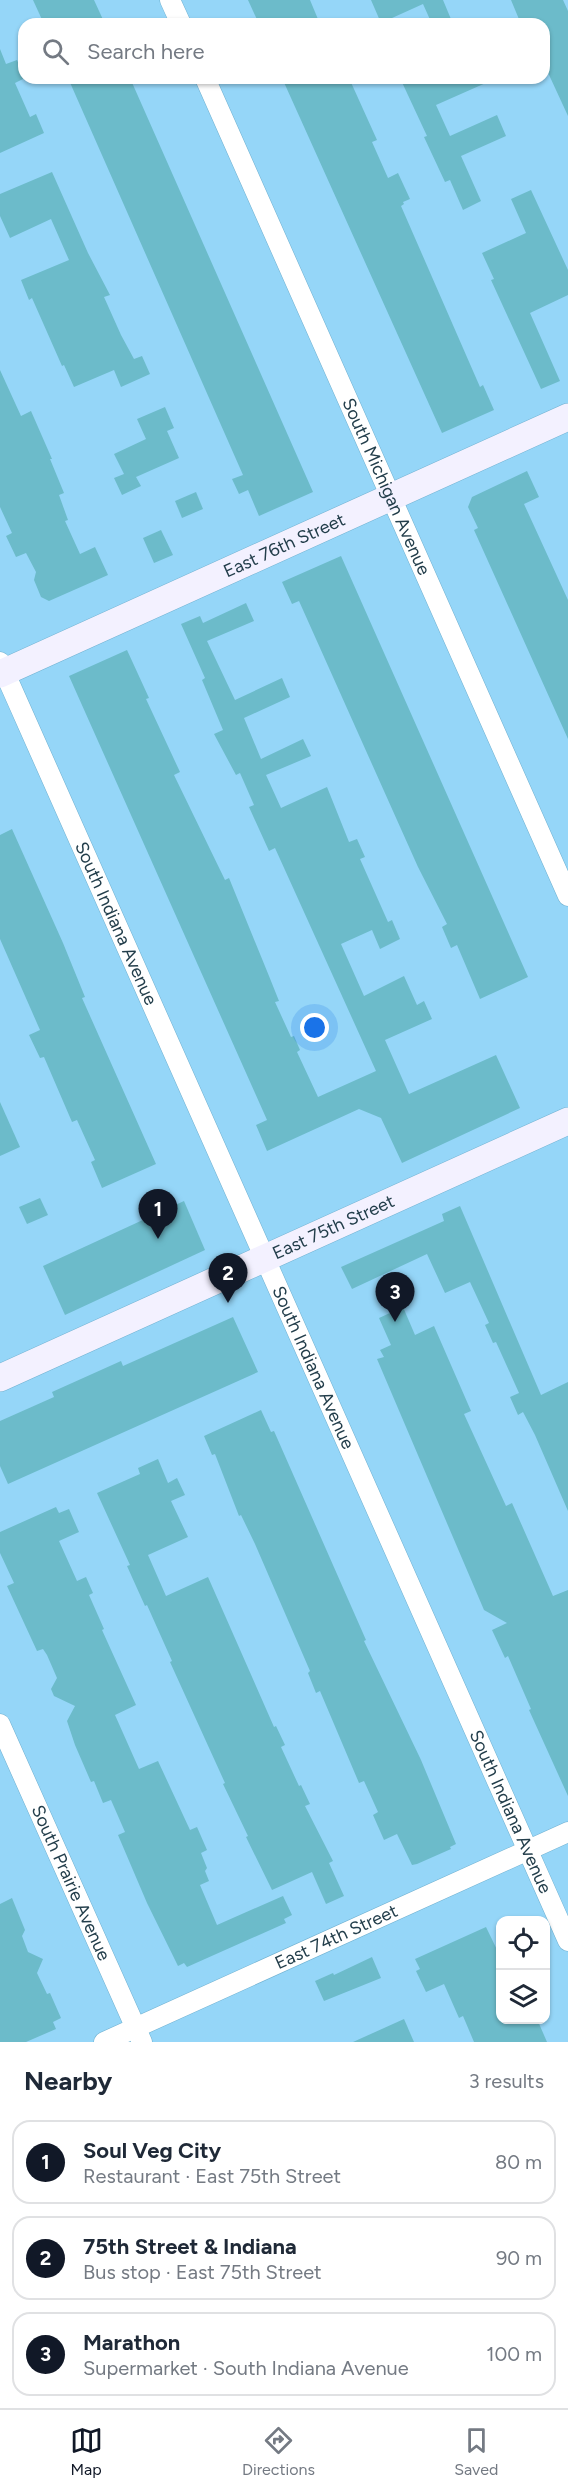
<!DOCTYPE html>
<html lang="en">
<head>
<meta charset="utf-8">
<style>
	body { margin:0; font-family:Figtree,sans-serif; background:#f2f2f3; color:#1f2937 }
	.controls { position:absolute; right:18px; bottom:18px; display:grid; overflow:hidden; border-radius:12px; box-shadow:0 2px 4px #0004 }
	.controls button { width:54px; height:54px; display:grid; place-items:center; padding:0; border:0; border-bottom:2px solid #e0e1e3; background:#fff; color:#1f2937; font:30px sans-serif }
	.you { position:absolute; left:315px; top:1028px; width:21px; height:21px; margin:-15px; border:4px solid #fff; border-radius:50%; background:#1a73e8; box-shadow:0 0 0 9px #1a73e833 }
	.badge { display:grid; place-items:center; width:39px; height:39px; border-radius:50%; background:#111827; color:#fff; font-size:20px; font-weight:700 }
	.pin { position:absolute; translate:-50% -50px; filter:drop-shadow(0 2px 3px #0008) }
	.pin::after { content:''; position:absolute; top:32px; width:21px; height:18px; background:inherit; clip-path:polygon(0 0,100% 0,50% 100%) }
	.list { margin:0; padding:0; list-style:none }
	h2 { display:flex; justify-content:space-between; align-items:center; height:78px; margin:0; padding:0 24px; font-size:26px }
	h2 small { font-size:20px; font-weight:400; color:#747a83 }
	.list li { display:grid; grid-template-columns:39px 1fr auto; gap:18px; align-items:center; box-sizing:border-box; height:84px; margin:0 12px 12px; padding:0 12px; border:2px solid #e0e1e3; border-radius:18px }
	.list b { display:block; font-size:22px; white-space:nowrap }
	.list p { margin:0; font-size:20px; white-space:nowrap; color:#747a83 }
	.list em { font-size:20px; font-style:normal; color:#747a83 }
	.icon { flex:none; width:33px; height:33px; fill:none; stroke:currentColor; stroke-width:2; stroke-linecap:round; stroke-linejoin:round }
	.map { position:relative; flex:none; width:568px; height:2042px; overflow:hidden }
	.search { position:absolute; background:#fff; box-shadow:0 2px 4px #0004; left:18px; right:18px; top:18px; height:66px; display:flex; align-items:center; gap:15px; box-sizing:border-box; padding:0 21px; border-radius:18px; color:#747a83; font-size:22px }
	.sheet { height:366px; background:#fff }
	nav { display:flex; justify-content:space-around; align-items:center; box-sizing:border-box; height:84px; border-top:2px solid #e0e1e3; background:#fff; font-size:16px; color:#747a83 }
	nav a { display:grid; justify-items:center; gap:3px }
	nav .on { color:#111827 }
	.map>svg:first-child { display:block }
	.building { fill:#6cbbca }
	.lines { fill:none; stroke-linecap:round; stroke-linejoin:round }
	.street-casing { stroke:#6fb0d0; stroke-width:21 }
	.secondary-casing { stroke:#6fb0d0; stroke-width:28 }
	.street { stroke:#fff; stroke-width:20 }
	.secondary { stroke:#f3f1ff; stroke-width:27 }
	.labels { text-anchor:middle; stroke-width:6; stroke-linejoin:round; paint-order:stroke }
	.street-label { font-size:18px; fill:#233e4b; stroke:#95d6f8 }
</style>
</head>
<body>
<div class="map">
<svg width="568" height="2042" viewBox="0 0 568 2042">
	<rect width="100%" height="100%" fill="#95d6f8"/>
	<g class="building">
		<path d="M33,0H94L105,24H44Z"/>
		<path d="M248,0H310L320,24H259Z"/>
		<path d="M371,0H443L453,24H432L423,4L381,23Z"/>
		<path d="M511,0H563L568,11V116L544,64V24H521Z"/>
		<path d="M0,49L6,64L17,60L25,78L15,83L30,117L36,114L44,133L0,153Z"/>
		<path d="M68,78H130L313,492L259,516L248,490L239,494L232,479L243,475Z"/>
		<path d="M282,78H349L377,140L372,142L388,178L398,173L410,199L403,202L404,204L401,206L480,387L483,385L494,410L442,433Z"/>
		<path d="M400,78H497L436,105L450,136L497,115L506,136L461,156L481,201L463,210L450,180L445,182L424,137L427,136Z"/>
		<path d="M52,172L88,253L110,295L104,297L121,335L134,359L142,356L150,374L121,387L114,370L74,387L64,365L62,366L32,298L29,300L21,280L69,260L51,219L10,238L0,216V194Z"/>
		<path d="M531,190L568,270V295L530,313L560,381L541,389L491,280L494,279L482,253L526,233L511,199Z"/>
		<path d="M0,370L21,416L31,411L52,459H50L64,493L59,495L68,520L65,521L80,554L95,547L108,575L49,601L41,597L34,580L36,572L26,553L16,557L6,536L12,533L0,507Z"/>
		<path d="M165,407L174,428L167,431L179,458L136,477L141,486L122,495L114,478L124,474L114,454L146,439L137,419Z"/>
		<path d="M527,471L539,497L524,504L568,600V739L474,530L478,528L468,507L472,497Z"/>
		<path d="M196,492L203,509L182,518L175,501Z"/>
		<path d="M161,530L173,555L154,563L143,538Z"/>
		<path d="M341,556L528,977L480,999L457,945L451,948L442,927L447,924L418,867L299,601L292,604L282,582Z"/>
		<path d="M246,603L254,621L207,641L235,700L282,678L290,697L244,718L261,759L303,739L311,756L266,775L281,808L327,787L349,842L357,839L365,857L360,859L388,922L392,920L400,939L380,949L372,930L341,944L364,996L404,976L417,1005L424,1001L432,1019L385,1040L409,1094L496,1055L520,1108L402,1163L381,1118L359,1109L267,1151L256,1125L267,1120L69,676L127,650L149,698L146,699L180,772L174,775L225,880L229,878L269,976L279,1001L275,1002L291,1037L294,1036L300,1050L297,1052L318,1097L376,1071L275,848L269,851L249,807L254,805L240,773L236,775L214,734L223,730L202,680L205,678L181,624L200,616L203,623Z"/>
		<path d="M12,829L63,943L85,997L82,998L156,1164L102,1188L91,1162L95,1160L77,1120L72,1122L44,1057L40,1058L29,1035L40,1030L0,939V835Z"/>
		<path d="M0,1102L20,1147L0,1156Z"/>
		<path d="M40,1198L48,1215L27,1224L19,1207Z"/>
		<path d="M184,1201L205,1250L65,1315L43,1266Z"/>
		<path d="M460,1206L541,1395L568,1382V1511L535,1435L523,1412L518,1415L510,1397L519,1393L496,1342L493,1343L485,1325L489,1323L470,1282L445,1293L427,1254L352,1289L341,1267L444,1221L442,1214Z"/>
		<path d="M403,1307L415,1335L434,1326L471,1411L464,1414L506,1506L512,1503L553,1596L568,1590V1796L529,1710L531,1709L508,1656L505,1658L492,1630L507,1623L484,1610L377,1359L384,1357L380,1350L391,1345L379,1318Z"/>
		<path d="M233,1317L258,1372L8,1484L0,1466V1421L54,1397L52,1392L121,1361L123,1366Z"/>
		<path d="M261,1410L271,1432L274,1431L366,1640L364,1641L421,1760L456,1844L450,1847L451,1849L417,1864L412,1865L397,1834L384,1840L373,1815L378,1812L364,1781L359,1783L320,1691L316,1693L308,1673L310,1671L255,1544L241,1515L239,1516L215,1454L212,1455L204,1436Z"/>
		<path d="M158,1459L168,1483L177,1478L185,1495L171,1501L188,1537L148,1555L166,1596L208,1577L274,1727L276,1726L285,1745L281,1747L299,1786L301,1785L310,1804L305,1806L333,1861L329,1863L344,1896L326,1904L312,1872L272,1890L246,1837L248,1836L223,1784L225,1783L170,1662L172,1661L147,1605L145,1606L127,1566L130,1565L97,1493L140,1474L138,1468Z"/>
		<path d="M56,1507L59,1513L69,1509L79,1532L59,1541L77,1581L86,1577L93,1593L89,1595L104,1629L102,1630L136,1705L115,1715L139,1769L158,1761L190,1830L197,1827L207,1850L201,1853L207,1868L205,1871L209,1881L200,1885L217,1925L283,1896L292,1915L284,1919L286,1923L187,1967L184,1963L178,1966L147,1903L118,1835L125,1832L111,1800L103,1803L94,1781L91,1782L75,1745L67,1721L75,1706L54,1696L51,1689L57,1678L47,1655L43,1649L37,1651L7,1586L14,1583L0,1553V1532Z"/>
		<path d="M12,1898L25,1930L22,1936L28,1952L43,1959L37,1973L47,1994L50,1993L61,2018L53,2022L56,2029L26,2042H0V1904Z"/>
		<path d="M486,1927L501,1958V2019H537L547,2042H474L463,2016L459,2018L444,1984L426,1992L416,1971L420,1969L415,1959Z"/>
		<path d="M372,1957L381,1978L324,2001L315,1981L333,1973L334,1975Z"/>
		<path d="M404,2019L414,2042H353Z"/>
	</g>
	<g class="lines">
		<g class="street-casing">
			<g id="street">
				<path d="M170,0L181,24"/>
				<path id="s1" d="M205,78L568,896"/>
				<path id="s2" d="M0,662L568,1941"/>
				<path id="s3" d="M0,1724L142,2042"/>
				<path id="s4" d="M104,2042L568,1832"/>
			</g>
		</g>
		<g class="secondary-casing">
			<g id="secondary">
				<path id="s5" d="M0,674L568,417"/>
				<path id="s6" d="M0,1378L568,1121"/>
			</g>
		</g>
		<use href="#street" class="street"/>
		<use href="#secondary" class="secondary"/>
	</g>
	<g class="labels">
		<g class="street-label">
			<text dy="6" stroke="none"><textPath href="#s1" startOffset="447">South Michigan Avenue</textPath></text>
			<text dy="6" stroke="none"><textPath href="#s5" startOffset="312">East 76th Street</textPath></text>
			<text dy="6" stroke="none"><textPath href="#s2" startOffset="286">South Indiana Avenue</textPath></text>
			<text dy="6" stroke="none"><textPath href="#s6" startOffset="366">East 75th Street</textPath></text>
			<text dy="6" stroke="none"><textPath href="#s2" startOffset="772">South Indiana Avenue</textPath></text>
			<text dy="6" stroke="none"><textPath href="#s2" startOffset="1258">South Indiana Avenue</textPath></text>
			<text dy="6" stroke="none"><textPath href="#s3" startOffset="174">South Prairie Avenue</textPath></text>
			<text dy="6" stroke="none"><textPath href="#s4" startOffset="255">East 74th Street</textPath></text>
		</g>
	</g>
</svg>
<div class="controls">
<button><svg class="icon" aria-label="locate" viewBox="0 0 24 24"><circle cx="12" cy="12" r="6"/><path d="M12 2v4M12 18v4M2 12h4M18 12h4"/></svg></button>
<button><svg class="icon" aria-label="layers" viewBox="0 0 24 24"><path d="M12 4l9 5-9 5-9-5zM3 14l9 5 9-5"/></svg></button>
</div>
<div class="you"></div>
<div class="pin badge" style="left:158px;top:1239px">1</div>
<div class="pin badge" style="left:228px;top:1303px">2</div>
<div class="pin badge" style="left:395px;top:1322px">3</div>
<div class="search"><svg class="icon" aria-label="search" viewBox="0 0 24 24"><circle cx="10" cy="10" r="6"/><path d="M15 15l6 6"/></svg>Search here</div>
</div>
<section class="sheet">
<h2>Nearby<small>3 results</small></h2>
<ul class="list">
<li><span class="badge">1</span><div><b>Soul Veg City</b><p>Restaurant · East 75th Street</p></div><em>80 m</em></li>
<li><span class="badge">2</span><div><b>75th Street &amp; Indiana</b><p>Bus stop · East 75th Street</p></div><em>90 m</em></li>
<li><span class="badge">3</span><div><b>Marathon</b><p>Supermarket · South Indiana Avenue</p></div><em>100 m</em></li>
</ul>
</section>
<nav>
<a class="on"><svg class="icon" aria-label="map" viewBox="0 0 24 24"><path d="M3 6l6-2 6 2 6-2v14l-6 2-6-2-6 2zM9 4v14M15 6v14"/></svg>Map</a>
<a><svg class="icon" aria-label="directions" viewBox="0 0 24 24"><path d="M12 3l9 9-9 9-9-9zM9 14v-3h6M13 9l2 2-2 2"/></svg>Directions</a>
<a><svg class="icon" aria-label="saved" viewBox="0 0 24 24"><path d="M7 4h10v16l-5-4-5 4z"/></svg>Saved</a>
</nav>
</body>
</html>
